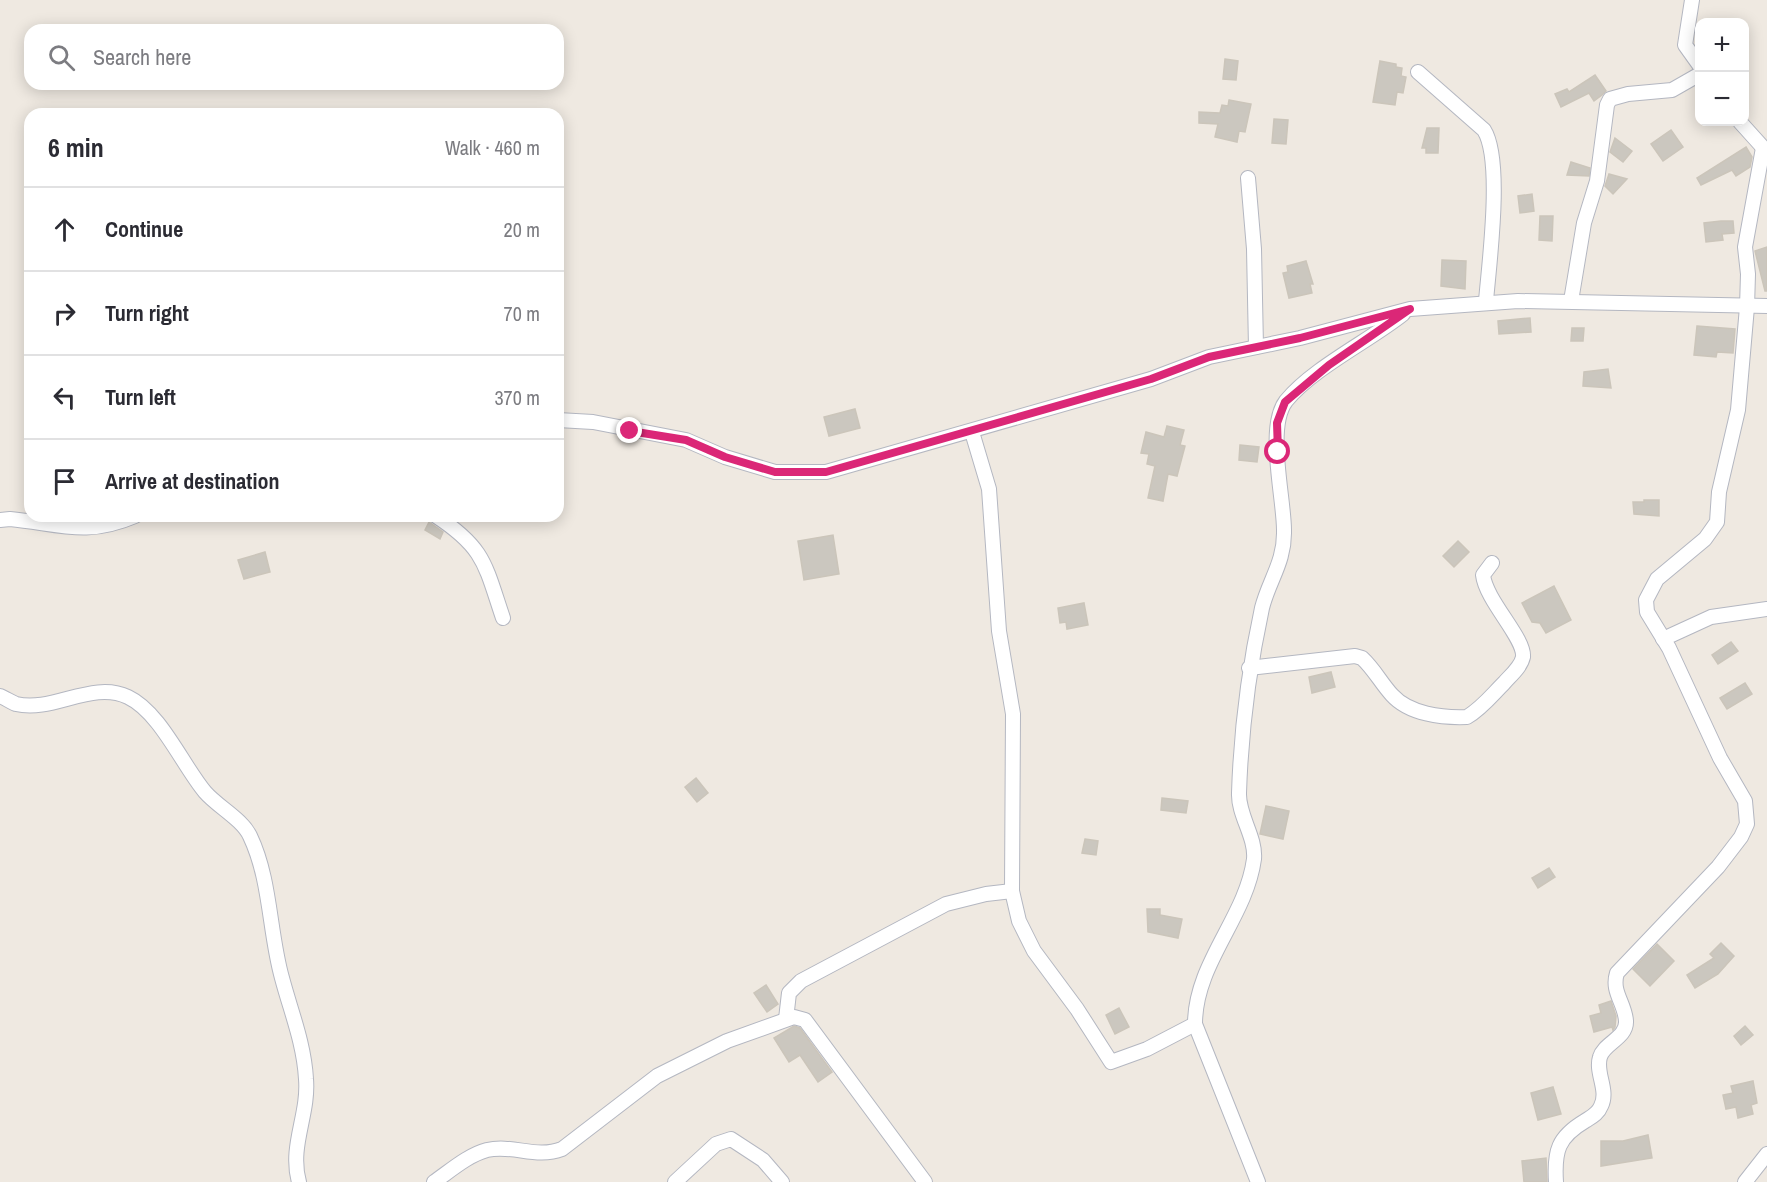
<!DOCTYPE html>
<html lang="en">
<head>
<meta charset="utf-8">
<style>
	body { margin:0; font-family:"Archivo Narrow",sans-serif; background:#f7f7f7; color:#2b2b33 }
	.controls { position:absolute; right:18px; top:18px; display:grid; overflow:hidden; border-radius:12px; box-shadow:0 3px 15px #0003 }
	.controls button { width:54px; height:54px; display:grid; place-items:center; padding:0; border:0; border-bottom:2px solid #e1e1e2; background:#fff; color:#2b2b33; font:30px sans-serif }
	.stop { position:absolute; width:18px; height:18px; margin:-14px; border:4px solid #db2777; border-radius:50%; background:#fff }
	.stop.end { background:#db2777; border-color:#fff; box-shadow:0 2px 6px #0008 }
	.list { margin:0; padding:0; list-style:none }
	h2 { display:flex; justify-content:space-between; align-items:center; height:78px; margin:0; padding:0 24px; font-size:26px }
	h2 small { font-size:20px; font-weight:400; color:#7c7c81 }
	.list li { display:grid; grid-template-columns:39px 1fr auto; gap:18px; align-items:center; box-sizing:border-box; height:84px; padding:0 24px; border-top:2px solid #e1e1e2 }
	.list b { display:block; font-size:22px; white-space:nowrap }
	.list em { font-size:20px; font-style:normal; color:#7c7c81 }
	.icon { flex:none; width:33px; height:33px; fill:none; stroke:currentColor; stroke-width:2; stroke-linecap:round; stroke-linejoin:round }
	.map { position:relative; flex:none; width:1767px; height:1182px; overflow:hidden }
	.search { position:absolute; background:#fff; box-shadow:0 3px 15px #0003; left:24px; top:24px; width:540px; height:66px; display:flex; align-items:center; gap:15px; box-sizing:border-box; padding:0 21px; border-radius:18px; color:#7c7c81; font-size:22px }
	.panel { position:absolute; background:#fff; box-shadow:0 3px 15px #0003; left:24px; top:108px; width:540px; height:414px; border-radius:18px }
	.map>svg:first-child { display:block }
	.building { fill:#cbc7bf; stroke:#cbc5ba; stroke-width:1.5 }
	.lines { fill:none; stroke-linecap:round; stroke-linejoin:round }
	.minor-casing { stroke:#b4b7c1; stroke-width:16 }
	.minor { stroke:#fff; stroke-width:14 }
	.route { stroke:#db2777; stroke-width:8 }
</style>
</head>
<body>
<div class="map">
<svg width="1767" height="1182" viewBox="0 0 1767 1182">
	<rect width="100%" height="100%" fill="#efe9e1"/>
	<g class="building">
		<path d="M1225,59L1238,61L1236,80L1223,79Z"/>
		<path d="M1380,61L1396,64V67L1402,68L1401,76L1406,77L1403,93L1397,92L1395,105L1373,102Z"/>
		<path d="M1595,75L1606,91L1602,95L1594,101L1589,93L1561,107L1555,94L1567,89L1569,92Z"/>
		<path d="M1229,100L1251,104L1245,132L1239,131L1237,142L1215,137L1218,124L1199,123V112L1220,113L1222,105L1228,106Z"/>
		<path d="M1274,119L1288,120L1286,144L1272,143Z"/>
		<path d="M1427,128H1439L1438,153H1426V148H1422Z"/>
		<path d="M1671,130L1683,147L1663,161L1651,144Z"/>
		<path d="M1615,138L1632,151L1623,162L1610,152Z"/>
		<path d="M1746,147L1752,157L1750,167L1736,176L1732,170L1701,185L1697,178Z"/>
		<path d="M1571,162L1590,168L1589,176L1567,175Z"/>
		<path d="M1609,174L1627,179L1613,194L1605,186Z"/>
		<path d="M1532,194L1534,211L1520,213L1518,196Z"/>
		<path d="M1540,216H1553L1552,241L1539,240Z"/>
		<path d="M1721,221H1733L1734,233L1722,234L1723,240L1706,242L1704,223Z"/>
		<path d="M1767,247V291H1765L1755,251Z"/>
		<path d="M1442,260L1466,261L1465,289L1441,286Z"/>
		<path d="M1306,261L1313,284H1310L1312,293L1289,298L1283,273L1288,272L1287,266Z"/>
		<path d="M1530,318L1531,332L1499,334L1498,321Z"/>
		<path d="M1697,326L1735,329L1733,353L1717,352L1716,357L1694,355Z"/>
		<path d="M1572,328H1584L1583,341H1571Z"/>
		<path d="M1608,369L1611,388L1583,386L1584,372Z"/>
		<path d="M855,409L860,428L829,436L824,417Z"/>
		<path d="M1167,426L1184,430L1180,445L1185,446L1177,476L1168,474L1163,501L1148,498L1155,466L1147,464L1149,454L1141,453L1146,432L1164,437Z"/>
		<path d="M1240,445L1259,447L1257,462L1239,460Z"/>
		<path d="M1644,500H1659V516L1634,514L1633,502H1644Z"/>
		<path d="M429,522L443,532L440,539L425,530Z"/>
		<path d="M833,535L839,574L804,580L798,541Z"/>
		<path d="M1458,541L1469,552L1454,567L1443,556Z"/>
		<path d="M265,552L270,572L244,579L238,560Z"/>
		<path d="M1554,586L1571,620L1546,633L1540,623L1532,622L1522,603Z"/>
		<path d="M1084,603L1088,625L1067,629L1066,622L1060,623L1058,608Z"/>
		<path d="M1731,642L1738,651L1718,664L1712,655Z"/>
		<path d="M1331,672L1335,687L1312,693L1309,677Z"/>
		<path d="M1745,683L1752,694L1727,709L1720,698Z"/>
		<path d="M696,778L708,793L697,802L685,787Z"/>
		<path d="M1162,798L1188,801L1186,813L1161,810Z"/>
		<path d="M1266,806L1289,811L1283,839L1260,834Z"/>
		<path d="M1085,839L1098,841L1096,855L1082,853Z"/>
		<path d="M1549,868L1555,877L1538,888L1532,878Z"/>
		<path d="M1147,909H1160V915L1182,919L1178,938L1148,932Z"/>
		<path d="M1721,943L1734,956L1718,974L1695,988L1687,975L1714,958L1710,954Z"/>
		<path d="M1657,944L1674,961L1650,986L1633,969Z"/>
		<path d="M766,985L778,1004L767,1012L754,993Z"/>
		<path d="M1611,1001L1616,1016L1615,1027L1613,1030L1612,1027L1594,1032L1590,1016L1601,1013L1599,1005Z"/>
		<path d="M1119,1008L1129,1027L1115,1034L1106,1015Z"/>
		<path d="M794,1026L800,1028L832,1072L818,1082L800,1055L789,1062L774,1038Z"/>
		<path d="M1745,1026L1753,1035L1741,1045L1734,1036Z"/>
		<path d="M1753,1081L1757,1103L1751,1105L1753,1114L1738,1118L1736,1107L1726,1109L1723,1095L1733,1093L1731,1086Z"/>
		<path d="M1553,1087L1561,1114L1538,1120L1531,1093Z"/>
		<path d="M1648,1135L1652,1158L1601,1166V1141H1623Z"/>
		<path d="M1546,1158L1547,1182H1524L1522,1161Z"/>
	</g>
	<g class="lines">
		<g class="minor-casing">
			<g id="minor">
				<path d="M1692,0L1685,45L1700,66"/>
				<path d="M1418,72L1484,130C1503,160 1489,264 1486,301"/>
				<path d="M1740,122L1767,152"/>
				<path d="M1248,178L1254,249L1256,347"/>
				<path d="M1571,301L1584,223L1597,181L1607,105L1610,99L1628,94L1672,90L1700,74"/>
				<path d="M558,420L593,422L686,440L725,457L775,472H826L1151,379L1209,357L1300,338L1410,309L1518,301L1767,306"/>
				<path d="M972,432L989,489L999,631L1013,714L1012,891L1019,921L1034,951L1077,1009L1111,1062L1147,1049L1195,1024"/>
				<path d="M436,516C485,548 485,565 503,618"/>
				<path d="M0,520L10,519C60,524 86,537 135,516"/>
				<path d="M1663,639L1711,617L1767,609"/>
				<path d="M1249,668L1355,656L1362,658C1374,669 1381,683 1392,695C1409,714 1442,718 1467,717C1482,708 1492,695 1504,683C1510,676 1521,667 1523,657C1525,638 1486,601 1483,575L1492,563"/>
				<path d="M0,696C5,698 11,702 16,704C53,713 92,680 128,697C160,712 183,766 205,792C218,807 242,819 250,836C271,880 269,932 282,978C291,1012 304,1043 306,1079C309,1115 289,1146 299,1182"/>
				<path d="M786,1019L789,993L801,981L946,904L986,894L1012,891"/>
				<path d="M434,1182C450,1171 468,1155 487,1150C513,1144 536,1159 562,1149L657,1076L727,1041L794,1017L805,1020L925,1182"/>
				<path d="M675,1182L716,1144L731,1139L763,1160L782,1182"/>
				<path d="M1258,1182L1195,1024C1195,963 1246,918 1254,859C1256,837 1238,815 1239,793C1241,731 1249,668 1262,608C1269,580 1285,562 1284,530C1284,498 1266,427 1286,401C1313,368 1369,341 1403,314"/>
				<path d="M1556,1182C1554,1151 1558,1137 1585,1121C1591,1117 1598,1114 1601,1106C1609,1090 1595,1073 1600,1057C1604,1043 1627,1038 1626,1021C1625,1003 1611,992 1617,973L1718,867L1741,837L1747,824L1745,801L1720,758L1669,648L1647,612L1646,600L1657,579L1705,539L1717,522L1719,492L1738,410L1747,307L1748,274L1745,247L1763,148"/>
				<path d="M1745,1182L1767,1154"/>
			</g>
		</g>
		<use href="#minor" class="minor"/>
	</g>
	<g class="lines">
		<path class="route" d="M630,431L686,440L725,457L775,472H826L1151,379L1209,357L1300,338L1410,309L1329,365L1285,402L1277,423L1278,452"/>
	</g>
</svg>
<div class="controls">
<button>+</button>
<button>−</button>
</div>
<div class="stop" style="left:1278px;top:452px"></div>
<div class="stop end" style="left:630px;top:431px"></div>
<div class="search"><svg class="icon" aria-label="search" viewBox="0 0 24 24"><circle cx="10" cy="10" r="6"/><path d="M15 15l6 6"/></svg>Search here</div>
<section class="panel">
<h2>6 min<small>Walk · 460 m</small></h2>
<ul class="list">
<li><svg class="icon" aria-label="ahead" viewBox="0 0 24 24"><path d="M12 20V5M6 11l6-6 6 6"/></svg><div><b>Continue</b></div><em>20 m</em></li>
<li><svg class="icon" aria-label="right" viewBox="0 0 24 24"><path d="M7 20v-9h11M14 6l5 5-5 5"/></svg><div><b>Turn right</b></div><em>70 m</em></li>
<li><svg class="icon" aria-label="left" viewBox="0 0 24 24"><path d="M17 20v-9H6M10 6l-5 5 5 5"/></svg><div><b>Turn left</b></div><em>370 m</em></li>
<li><svg class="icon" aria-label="arrive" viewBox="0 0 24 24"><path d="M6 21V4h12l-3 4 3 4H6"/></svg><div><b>Arrive at destination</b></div></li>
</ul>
</section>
</div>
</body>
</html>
